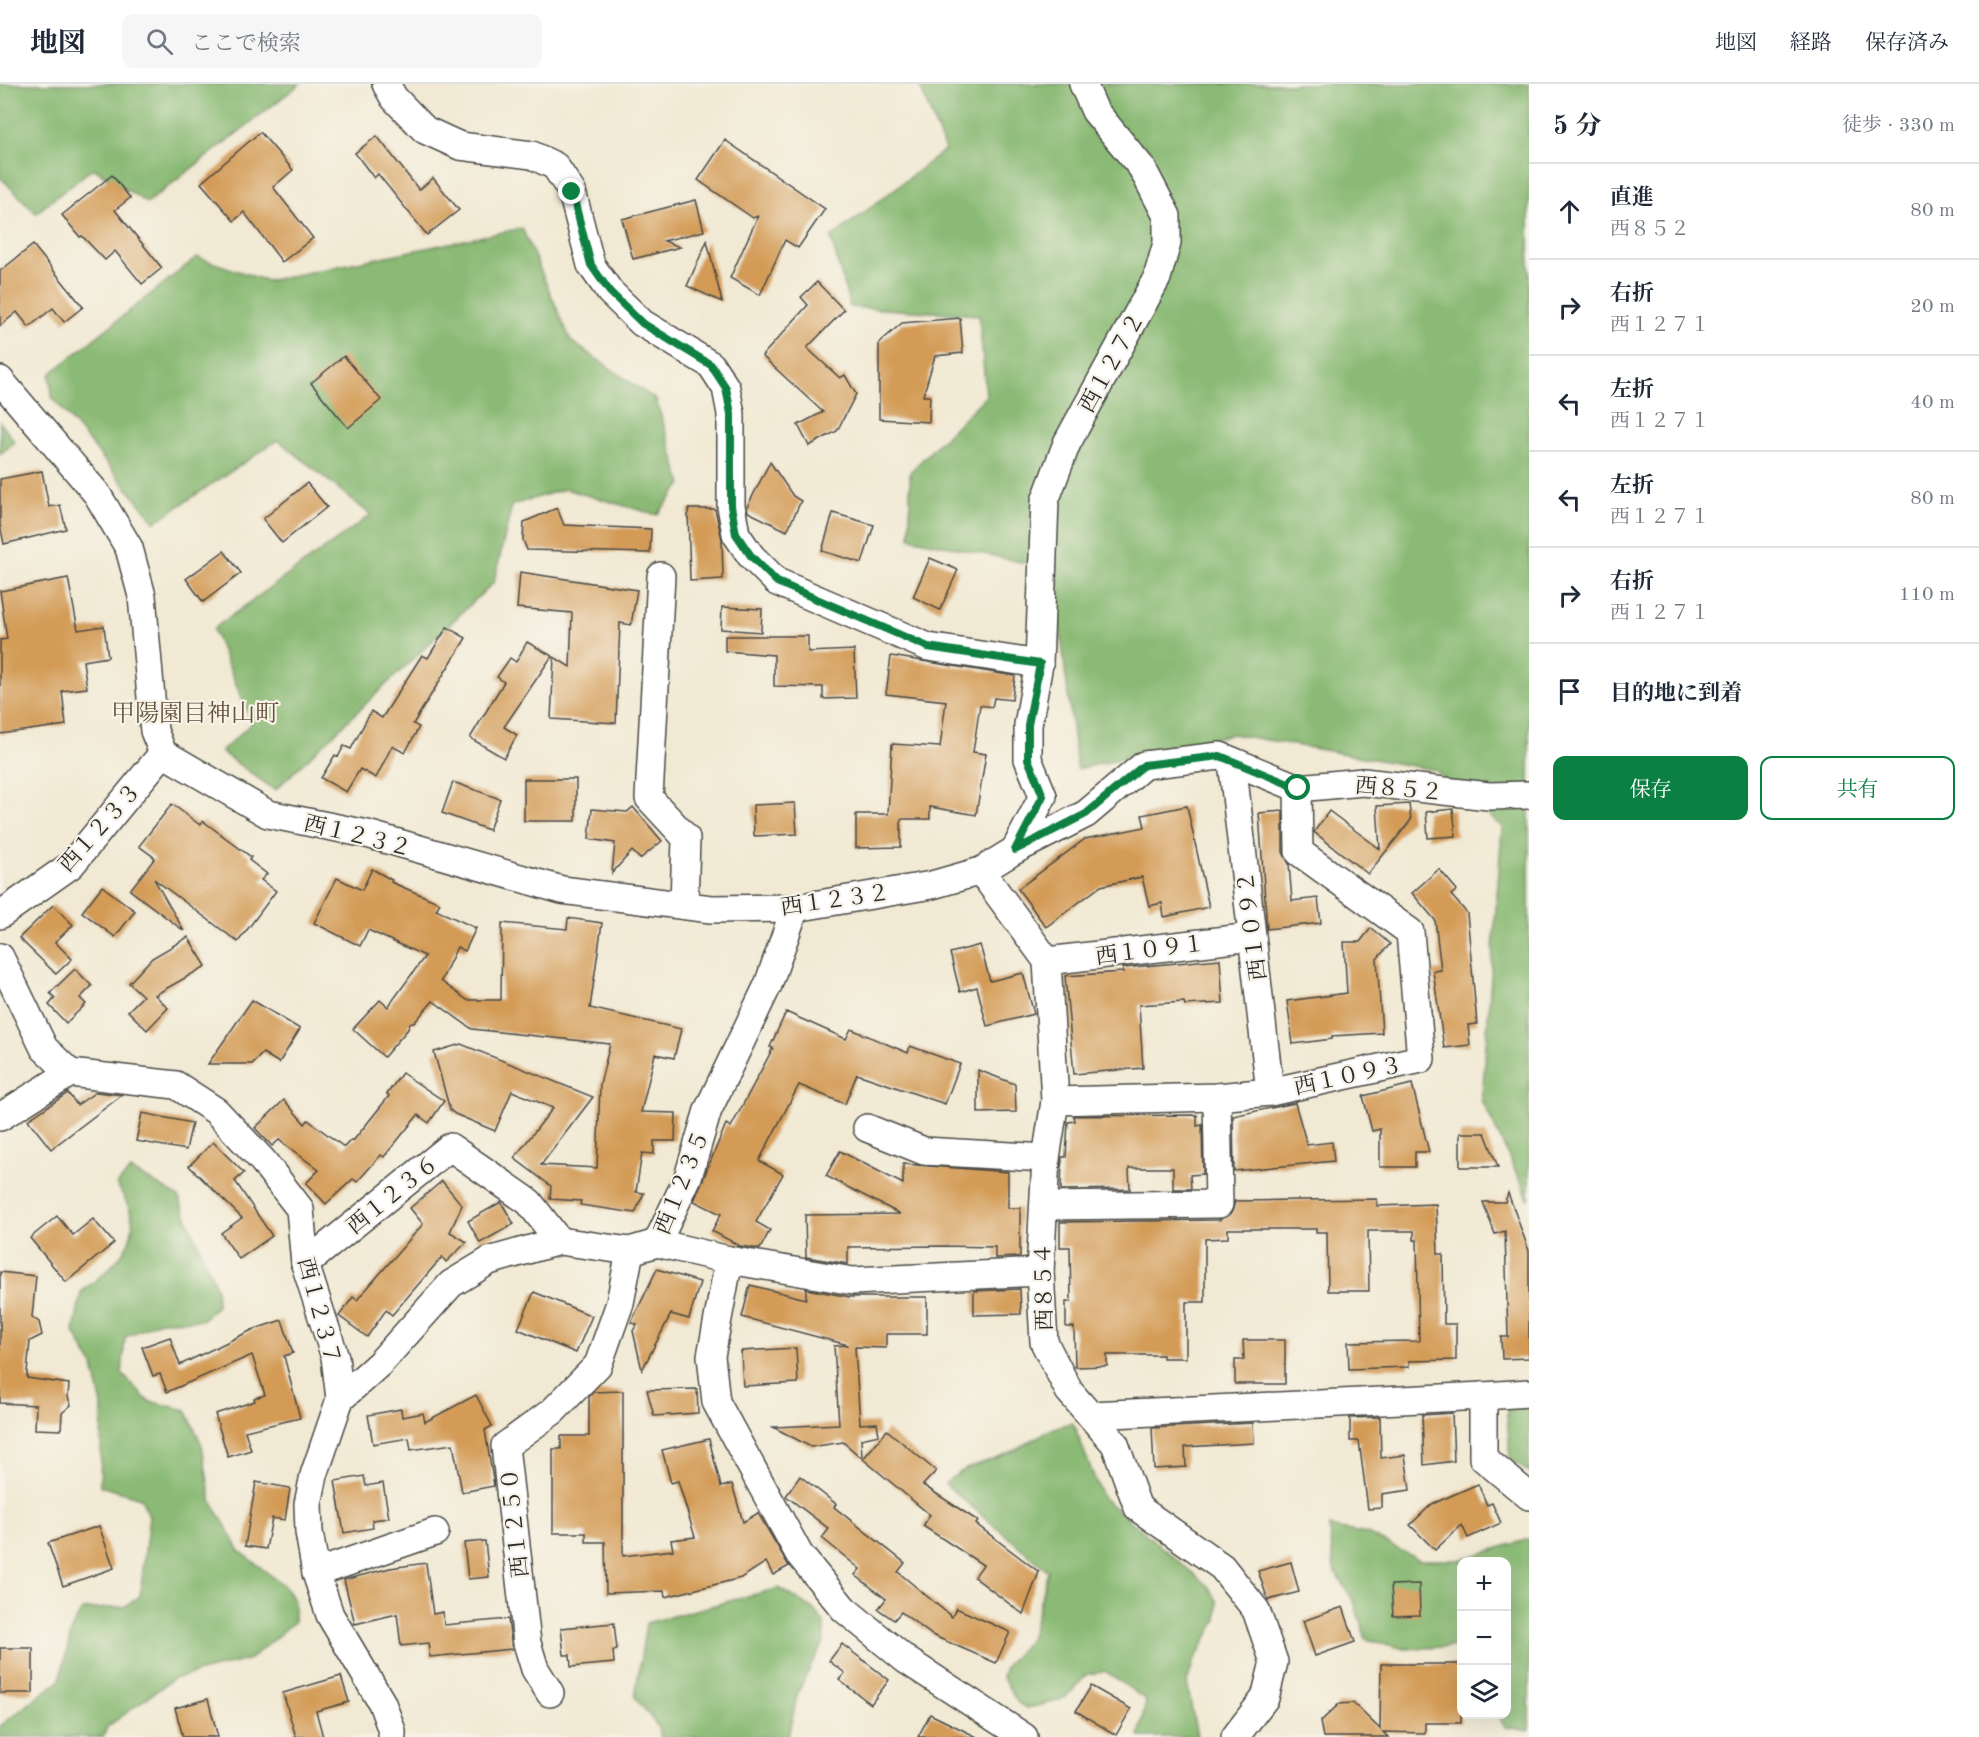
<!DOCTYPE html>
<html lang="ja">
<head>
<meta charset="utf-8">
<style>
	body { margin:0; font-family:"Old Standard TT","Noto Serif JP",serif; background:#f6f6f7; color:#1f2937 }
	.controls { position:absolute; right:18px; bottom:18px; display:grid; overflow:hidden; border-radius:12px; box-shadow:0 6px 24px #0002 }
	.controls button { width:54px; height:54px; display:grid; place-items:center; padding:0; border:0; border-bottom:2px solid #e0e1e3; background:#fff; color:#1f2937; font:30px sans-serif }
	.stop { position:absolute; width:18px; height:18px; margin:-14px; border:4px solid #0b8043; border-radius:50%; background:#fff }
	.stop.end { background:#0b8043; border-color:#fff; box-shadow:0 2px 6px #0008 }
	.list { margin:0; padding:0; list-style:none }
	h2 { display:flex; justify-content:space-between; align-items:center; height:78px; margin:0; padding:0 24px; font-size:26px }
	h2 small { font-size:20px; font-weight:400; color:#747a83 }
	.list li { display:grid; grid-template-columns:39px 1fr auto; gap:18px; align-items:center; box-sizing:border-box; height:96px; padding:0 24px; border-top:2px solid #e0e1e3 }
	.list b { display:block; font-size:22px; white-space:nowrap }
	.list p { margin:0; font-size:20px; white-space:nowrap; color:#747a83 }
	.list em { font-size:20px; font-style:normal; color:#747a83 }
	.actions { display:flex; gap:12px; padding:18px 24px }
	.actions a { flex:1; padding:14px 0; border:2px solid #0b8043; border-radius:12px; text-align:center; font-size:21px; color:#0b8043 }
	.actions .main { background:#0b8043; color:#fff }
	.icon { flex:none; width:33px; height:33px; fill:none; stroke:currentColor; stroke-width:2; stroke-linecap:round; stroke-linejoin:round }
	.map { position:relative; flex:none; width:1529px; height:1653px; overflow:hidden }
	header { display:flex; align-items:center; gap:36px; box-sizing:border-box; height:84px; padding:0 30px; background:#fff; border-bottom:2px solid #e0e1e3 }
	header strong { font-size:28px }
	nav { display:flex; gap:33px; margin-inline-start:auto; font-size:21px }
	.search { width:420px; height:54px; background:#f6f6f7; display:flex; align-items:center; gap:15px; box-sizing:border-box; padding:0 21px; border-radius:12px; color:#747a83; font-size:22px }
	main { display:flex }
	aside { flex:1; background:#fff }
	.map>svg:first-child { display:block }
	.forest { fill:#8aba74; stroke:#5a7250; stroke-width:1.5 }
	.building { fill:#d39b57 }
	.lines { fill:none; stroke-linecap:round; stroke-linejoin:round }
	.street-casing { stroke:#494844; stroke-width:30 }
	.street { stroke:#fff; stroke-width:27 }
	.route { stroke:#0b8043; stroke-width:8 }
	.labels { text-anchor:middle; stroke-width:4.5; stroke-linejoin:round; paint-order:stroke }
	.street-label { font-size:22px; fill:#2b2b2b; stroke:#f7f3e8 }
	.neighbourhood-label { font-size:24px; fill:#66523a; stroke:#f7f3e8 }
</style>
</head>
<body>
<header>
<strong>地図</strong>
<div class="search"><svg class="icon" aria-label="search" viewBox="0 0 24 24"><circle cx="10" cy="10" r="6"/><path d="M15 15l6 6"/></svg>ここで検索</div>
<nav><a>地図</a><a>経路</a><a>保存済み</a></nav>
</header>
<main>
<div class="map">
<svg width="1529" height="1653" viewBox="0 0 1529 1653">
	<rect width="100%" height="100%" fill="#f7f3e8"/>
	<filter id="ink" filterUnits="userSpaceOnUse"><feTurbulence type="fractalNoise" baseFrequency=".0167" numOctaves="2"/><feDisplacementMap in="SourceGraphic" scale="12" xChannelSelector="R" yChannelSelector="G"/><feConvolveMatrix kernelMatrix="1 2 1 2 8 2 1 2 1" color-interpolation-filters="sRGB"/></filter>
	<filter id="wash" filterUnits="userSpaceOnUse"><feTurbulence type="fractalNoise" baseFrequency=".008" numOctaves="4" result="noise"/><feDisplacementMap in="SourceGraphic" scale="24" xChannelSelector="R" yChannelSelector="G"/><feGaussianBlur stdDeviation="1.35" result="paint"/><feColorMatrix in="noise" values="0 0 0 0 0 0 0 0 0 0 0 0 0 0 0 0 0 1.4 0 .05"/><feComposite in="paint" operator="in"/></filter>
	<g filter="url(#wash)">
		<rect width="100%" height="100%" fill="#f1e9d3"/>
		<g class="forest">
			<path d="M0,0H300L147,119L93,84L36,129L0,93Z"/>
			<path d="M919,0H1529V1116L1482,1016L1502,743L1435,686L1233,650L1077,685L1053,485L910,454V388L986,312L979,231L850,223L831,154L945,66Z"/>
			<path d="M522,144L571,257L656,316L682,400L657,431L565,405L512,421L494,498L275,706L221,668L252,639L213,545L371,431L278,356L155,438L52,313L50,290L197,173L267,197Z"/>
			<path d="M0,338L15,358L0,370Z"/>
			<path d="M131,1086L178,1112L216,1203L217,1222L202,1236L160,1237L125,1253L122,1290L148,1317L186,1326L202,1361L211,1416L240,1467L284,1502L294,1517V1538L250,1575L173,1595L107,1643L103,1653H0V1642L60,1596L73,1541L82,1526L124,1523L140,1512L149,1432L141,1414L100,1402L102,1321L93,1282L74,1248L81,1208C103,1191 137,1166 132,1135C131,1123 122,1111 117,1100Z"/>
			<path d="M1529,1313V1389L1510,1374L1506,1314Z"/>
			<path d="M1073,1339L1102,1413L1208,1502L1218,1518L1217,1536L1193,1579L1187,1599L1197,1653H1139L1146,1616L1105,1587L1085,1591C1067,1619 1057,1618 1026,1624L1018,1619L1002,1593L1005,1583L1031,1553L1048,1487L945,1400C965,1379 995,1378 1019,1364C1040,1353 1048,1343 1073,1339Z"/>
			<path d="M1329,1443L1367,1450L1420,1476H1459L1529,1455V1647L1505,1643L1497,1631L1506,1630V1478H1462L1461,1562L1405,1565L1366,1555L1354,1518L1334,1485Z"/>
			<path d="M779,1504L812,1524L824,1538V1557L798,1608L788,1653H660L658,1643L635,1613L646,1539Z"/>
		</g>
		<g id="blocks">
			<g class="building">
				<path d="M260,48L293,86L273,103L313,154L282,178L244,128L234,137L201,99Z"/>
				<path d="M377,52L419,106L433,94L459,126L427,151L378,90L374,94L355,69Z"/>
				<path d="M725,56L825,125L798,164L785,156L760,211L730,194L758,132L753,134L698,96Z"/>
				<path d="M112,91L130,114L115,126L162,184L142,200L115,167L105,176L82,152L80,153L62,131Z"/>
				<path d="M696,116L704,147L664,157L680,163L633,175L622,135Z"/>
				<path d="M707,157L722,218L687,202Z"/>
				<path d="M33,161L83,223L64,238L53,224L29,243L17,228L0,242V187Z"/>
				<path d="M817,198L844,226L807,264L840,294L845,291L856,310L837,347L809,362L798,341L823,328L762,272L808,221L801,213Z"/>
				<path d="M960,234L963,269L935,272L923,312H930L929,338L879,335V259L902,239Z"/>
				<path d="M344,272L381,316L348,344L311,299Z"/>
				<path d="M770,378L793,412L801,417L787,447L748,428L747,423Z"/>
				<path d="M42,387L49,423L60,421L66,445L4,460L0,441V395Z"/>
				<path d="M307,399L327,423L282,459L263,435Z"/>
				<path d="M557,424L564,441L651,445L650,469L527,466L523,456L524,438Z"/>
				<path d="M688,425H715L722,455L723,495L690,497Z"/>
				<path d="M833,429L874,441L862,479L822,467Z"/>
				<path d="M224,467L241,489L203,518L186,495Z"/>
				<path d="M930,474L958,486L940,526L913,513Z"/>
				<path d="M520,488L637,506L631,541L620,539L616,639L551,635L554,573L570,583L572,529L517,524Z"/>
				<path d="M68,494L78,546L104,542L108,573L83,577L87,604L62,607L66,641L0,650V556L7,555L0,507Z"/>
				<path d="M722,523L762,525L761,548L721,545Z"/>
				<path d="M447,543L466,554L413,640L419,643L405,669L392,662L376,694L360,685L346,708L321,694L335,671L338,673L344,662L351,665L371,627L382,634L422,571L428,574Z"/>
				<path d="M725,552H808V568L854,566L856,614L823,615V603L774,602V571L725,567Z"/>
				<path d="M527,558L552,572L504,643L517,651L504,674L470,654L504,598L497,593L510,574L516,578Z"/>
				<path d="M891,572L1015,592L1012,616L994,614L992,623L980,621L973,668L986,670L976,731L930,723V735H901V763L856,764V730H888L892,660L940,663L946,617L886,610Z"/>
				<rect x="524" y="695" width="52" height="42"/>
				<path d="M453,698L500,715L489,746L442,729Z"/>
				<path d="M795,719L797,750L754,752L753,721Z"/>
				<path d="M172,720L200,741L203,737L251,773L249,776L267,790L261,796L276,807L238,858L154,795L184,847L130,806L155,774L139,762Z"/>
				<path d="M1409,720L1411,736L1368,790L1314,748L1329,727L1380,765L1377,722Z"/>
				<path d="M1187,722L1209,823L1164,833L1162,819L1149,822L1142,793L1101,802L1046,843L1018,805L1085,755L1145,743L1142,731Z"/>
				<path d="M633,723L662,757L640,775L632,767L612,789L615,759L589,755L592,725L627,728Z"/>
				<path d="M1453,725L1456,752L1428,754L1426,728Z"/>
				<path d="M1283,727V768L1289,780L1292,817L1318,814L1321,839L1267,845L1259,729Z"/>
				<path d="M372,785L392,796L391,798L440,819L436,826L476,844L465,867L457,863L441,897L467,916H501L502,839L567,845L568,834L602,839L590,924L681,945L674,974L655,970L641,1028L676,1029L675,1057H654V1070L642,1069L636,1108L644,1109L635,1129L580,1121L581,1117L550,1115L551,1102L514,1074L553,1024L512,1007L495,1047L455,1030L450,1026L434,968L461,960L593,1013L541,1081L597,1084L600,1000L610,960L472,945L433,917L414,939H410L408,945L384,973L353,945L380,916L388,923L425,872L368,846L360,862L314,839L337,794L362,806Z"/>
				<path d="M1439,785L1457,806L1451,811L1467,829L1477,940L1468,941L1470,961L1444,964L1433,887L1441,886L1435,836L1412,809Z"/>
				<path d="M102,802L135,827L115,853L82,828Z"/>
				<path d="M53,821L73,841L55,858L72,875L56,890L19,854Z"/>
				<path d="M1371,844L1390,860L1377,875L1382,949L1332,952V955L1293,960L1287,917L1347,909L1344,858H1360Z"/>
				<path d="M188,853L206,882L155,911L168,924L147,946L128,927L143,912L129,899L152,874Z"/>
				<path d="M980,861L990,897L1023,889L1034,930L987,942L977,903L960,908L950,869Z"/>
				<path d="M1220,875L1223,919L1185,921L1184,918L1139,921L1143,984L1074,990L1065,892L1123,888V884Z"/>
				<path d="M75,885L92,902L80,914L86,920L66,939L49,921L55,914L50,909Z"/>
				<path d="M252,916L300,945L279,979L263,969L252,980H208Z"/>
				<path d="M786,928L846,955L851,945L908,969L910,962L960,980L945,1020L857,990L845,1020L799,1001L759,1077L783,1090L756,1138L770,1146L760,1165L740,1162L712,1147L721,1130L694,1117L726,1040L731,1043L773,964L770,963Z"/>
				<path d="M978,986L1015,1000L1016,1028L978,1029Z"/>
				<path d="M402,989L444,1017L429,1039L418,1031L384,1073L381,1071L357,1098L353,1095L326,1120L306,1099L319,1086L279,1056L272,1062L255,1044L284,1016L305,1040L308,1036L344,1063L351,1056L353,1057L389,1012L387,1010Z"/>
				<path d="M1412,1000L1429,1068H1415V1083H1380V1045L1372,1047L1363,1012Z"/>
				<path d="M96,1008L122,1011L51,1065L28,1036L68,1009L77,1021Z"/>
				<path d="M1295,1019L1307,1061L1332,1058L1334,1077L1234,1087L1233,1032Z"/>
				<path d="M142,1029L192,1039L186,1066L136,1057Z"/>
				<path d="M1197,1031V1042L1202,1041L1203,1090L1190,1091L1191,1105H1173V1084H1129L1130,1105L1061,1106L1062,1073H1066L1068,1038L1075,1037L1074,1032Z"/>
				<path d="M1460,1049H1485L1498,1083H1460Z"/>
				<path d="M213,1058L244,1089L235,1097L272,1152L239,1175L221,1149L242,1134L189,1082Z"/>
				<path d="M840,1067L903,1100V1080L1008,1088V1124H1020V1173L995,1174V1163L942,1162L848,1163V1180L806,1173L805,1131L900,1130L826,1092Z"/>
				<path d="M442,1097L462,1121L450,1148L467,1158L446,1178L442,1173L392,1231L386,1226L367,1253L339,1232L353,1213L357,1216L423,1140L410,1124Z"/>
				<path d="M1508,1109L1529,1167V1274L1502,1275L1501,1253H1508L1505,1147L1495,1150L1483,1118H1505Z"/>
				<path d="M1377,1115V1122L1436,1120L1438,1170H1443L1444,1240H1456V1276L1409,1277V1283L1349,1285L1348,1258L1419,1257L1417,1156H1414V1147H1368L1369,1207H1328L1327,1148H1316V1145H1228V1154L1205,1155V1218H1186V1274H1163V1271H1107V1282L1075,1283L1074,1243H1066V1218H1071L1070,1163H1060V1138L1219,1136L1232,1128L1235,1117Z"/>
				<path d="M501,1118L514,1140L480,1159L468,1137Z"/>
				<path d="M57,1132L73,1151L93,1135L114,1159L66,1198L30,1154Z"/>
				<path d="M657,1185L700,1198L689,1235L671,1230L642,1286L633,1247L637,1240L631,1239Z"/>
				<path d="M0,1188L36,1192L32,1233L39,1238L42,1251L30,1257L27,1289V1294L69,1300L68,1313L71,1321L62,1329L61,1346L35,1345L36,1321L0,1319Z"/>
				<path d="M750,1201L806,1215V1205L850,1213H927V1250H886V1264L855,1263L860,1340L877,1339L879,1351L861,1355L862,1374L843,1358L811,1363L773,1343L839,1340L834,1262L848,1261L742,1233Z"/>
				<path d="M1020,1205L1021,1230L974,1231V1207Z"/>
				<path d="M534,1208L592,1232L576,1269L518,1245Z"/>
				<path d="M282,1236L293,1269L284,1272L300,1334L245,1347L251,1366L228,1373L215,1330L255,1317L254,1314L265,1311L252,1271L167,1308L160,1290L153,1292L142,1263L170,1253L180,1281L252,1246Z"/>
				<path d="M1243,1256H1285V1300H1235V1276H1244Z"/>
				<path d="M796,1264L798,1299L743,1302L741,1267Z"/>
				<path d="M697,1305L698,1329L654,1332L647,1306Z"/>
				<path d="M623,1307V1472L673,1466L671,1456L695,1453L678,1397L671,1399L662,1366L709,1355L721,1403L732,1400L743,1438L758,1429L789,1482L773,1491L766,1478L741,1494L665,1513L664,1507L606,1509L605,1458H586V1449H553V1365H561V1352H589V1313L593,1308Z"/>
				<path d="M476,1311L492,1342L485,1346L494,1402L462,1408L453,1360L411,1366L409,1354L373,1360L368,1331L401,1325L402,1333L423,1329L425,1338Z"/>
				<path d="M1452,1329L1454,1377L1424,1381L1422,1331Z"/>
				<path d="M1380,1333L1381,1374L1405,1371L1410,1406L1382,1410V1424L1368,1425L1359,1357H1350V1334Z"/>
				<path d="M1253,1339L1254,1359L1185,1363L1186,1383L1154,1385L1152,1344Z"/>
				<path d="M887,1346L936,1387L923,1401L978,1437L976,1440L1039,1488L1023,1530L974,1493L983,1481L923,1442L930,1431L863,1375Z"/>
				<path d="M364,1392L366,1402L383,1399L389,1434L372,1436L373,1444L344,1449L335,1397Z"/>
				<path d="M800,1392L836,1420L834,1423L905,1479L898,1488L952,1533L956,1524L1010,1548L996,1579L932,1551L901,1528L894,1536L878,1525L886,1515L855,1491L860,1485L822,1454L829,1445L786,1412Z"/>
				<path d="M256,1398L290,1404L285,1436L272,1434L266,1465L245,1462Z"/>
				<path d="M1478,1400L1487,1421L1492,1419L1501,1439L1468,1454L1462,1441L1435,1466L1410,1441L1432,1420Z"/>
				<path d="M99,1442L114,1484L63,1502L48,1459Z"/>
				<path d="M485,1457L489,1493L468,1495L464,1459Z"/>
				<path d="M1291,1478L1299,1508L1268,1516L1258,1487Z"/>
				<path d="M426,1479L433,1530L443,1528L444,1541L508,1535L512,1565L430,1573L428,1559L401,1562L397,1530L355,1540L344,1496L390,1484Z"/>
				<path d="M1419,1500L1420,1531L1393,1532L1391,1501Z"/>
				<path d="M1343,1523L1355,1558L1315,1572L1303,1537Z"/>
				<path d="M614,1539L617,1566L613,1567L614,1579L571,1583L570,1571H564L561,1544Z"/>
				<path d="M842,1560L889,1596L871,1620L839,1596L845,1589L829,1577Z"/>
				<rect x="0" y="1564" width="33" height="45"/>
				<path d="M1381,1580H1461V1639H1425V1649L1383,1648L1388,1653H1323L1320,1638L1339,1620L1353,1619L1380,1645Z"/>
				<path d="M341,1592L349,1618L316,1627L323,1653H296L283,1609Z"/>
				<path d="M1091,1602L1131,1625L1116,1651L1076,1627Z"/>
				<path d="M208,1615L218,1653H183L175,1624Z"/>
				<path d="M930,1630L977,1653H918Z"/>
			</g>
		</g>
	</g>
	<g filter="url(#ink)">
		<use href="#blocks" fill-opacity="0" stroke="#494844" stroke-width="1.5"/>
		<g class="lines">
			<g class="street-casing">
				<g id="street">
					<path d="M386,0L394,14L425,46L460,62L532,71L555,82L572,108L591,181L610,208L642,239L711,281L726,304L731,330V422L736,450L751,472L777,498L928,563L1039,580L1028,641V675L1043,712L1015,766"/>
					<path d="M0,296L97,410L129,464L142,512L154,647L163,669L268,730L367,750L562,806L711,825L795,824L932,801L981,787L1015,766L1086,730L1144,681L1220,672L1298,704L1363,698L1489,712L1529,711"/>
					<path d="M661,492L649,714L686,754L684,821"/>
					<path d="M1039,580L1045,417L1067,359L1157,194L1167,159V132L1142,84L1095,27L1083,0"/>
					<path d="M1232,677L1270,1008"/>
					<path d="M981,787L1047,877L1055,1017L1046,1074L1040,1188L1044,1258L1069,1307L1115,1360L1138,1424L1222,1483L1256,1526L1274,1578L1265,1614L1235,1653"/>
					<path d="M0,831L71,781L163,669"/>
					<path d="M0,873L44,964L70,989L176,1001L216,1027L263,1077L300,1125L305,1180L335,1273L340,1315L314,1391L308,1420L309,1448L316,1489L330,1531L382,1619L392,1647V1653"/>
					<path d="M1047,877L1252,853"/>
					<path d="M1055,1017L1217,1013L1270,1008L1421,975L1410,848L1299,768L1298,704"/>
					<path d="M0,1033L70,989"/>
					<path d="M867,1044L924,1067L1046,1074"/>
					<path d="M1044,1122L1219,1120L1217,1013"/>
					<path d="M657,1159L729,1176L853,1197L1040,1188"/>
					<path d="M729,1176L711,1272L716,1318L799,1470L844,1525L906,1576L1024,1653"/>
					<path d="M305,1180L450,1063L529,1118L559,1157"/>
					<path d="M1529,1309L1483,1312V1374L1529,1412"/>
					<path d="M340,1315L380,1279L451,1200L489,1177L559,1157L630,1167L657,1159L688,1093L708,1026L768,901L795,824"/>
					<path d="M1091,1331L1483,1312"/>
					<path d="M316,1489L435,1448"/>
					<path d="M550,1609L535,1585L527,1559L505,1362L553,1327L598,1281L620,1219L630,1167"/>
				</g>
			</g>
			<use href="#street" class="street"/>
		</g>
	</g>
	<g class="lines" filter="url(#ink)">
		<path class="route" d="M572,108L591,181L610,208L642,239L711,281L726,304L731,330V422L736,450L751,472L777,498L928,563L1040,580L1028,641V675L1043,712L1015,766L1086,730L1144,681L1220,672L1298,704"/>
	</g>
	<g class="labels">
		<g class="street-label">
			<text transform="translate(1111 278) rotate(-61)" y="8">西１２７２</text>
			<text transform="translate(1399 704) rotate(5)" y="8">西８５２</text>
			<text transform="translate(99 743) rotate(-48)" y="8">西１２３３</text>
			<text transform="translate(358 751) rotate(14)" y="8">西１２３２</text>
			<text transform="translate(835 815) rotate(-8)" y="8">西１２３２</text>
			<text transform="translate(1251 842) rotate(-97)" y="8">西１０９２</text>
			<text transform="translate(1150 865) rotate(-7)" y="8">西１０９１</text>
			<text transform="translate(1348 991) rotate(-12)" y="8">西１０９３</text>
			<text transform="translate(681 1098) rotate(-68)" y="8">西１２３５</text>
			<text transform="translate(392 1110) rotate(-39)" y="8">西１２３６</text>
			<text transform="translate(1043 1203) rotate(-91)" y="8">西８５４</text>
			<text transform="translate(320 1227) rotate(75)" y="8">西１２３７</text>
			<text transform="translate(514 1439) rotate(-96)" y="8">西１２５０</text>
		</g>
		<g class="neighbourhood-label">
			<text x="195" y="637">甲陽園目神山町</text>
		</g>
	</g>
</svg>
<div class="controls">
<button>+</button>
<button>−</button>
<button><svg class="icon" aria-label="layers" viewBox="0 0 24 24"><path d="M12 4l9 5-9 5-9-5zM3 14l9 5 9-5"/></svg></button>
</div>
<div class="stop" style="left:1298px;top:704px"></div>
<div class="stop end" style="left:572px;top:108px"></div>
</div>
<aside>
<h2>5 分<small>徒歩 · 330 m</small></h2>
<ul class="list">
<li><svg class="icon" aria-label="ahead" viewBox="0 0 24 24"><path d="M12 20V5M6 11l6-6 6 6"/></svg><div><b>直進</b><p>西８５２</p></div><em>80 m</em></li>
<li><svg class="icon" aria-label="right" viewBox="0 0 24 24"><path d="M7 20v-9h11M14 6l5 5-5 5"/></svg><div><b>右折</b><p>西１２７１</p></div><em>20 m</em></li>
<li><svg class="icon" aria-label="left" viewBox="0 0 24 24"><path d="M17 20v-9H6M10 6l-5 5 5 5"/></svg><div><b>左折</b><p>西１２７１</p></div><em>40 m</em></li>
<li><svg class="icon" aria-label="left" viewBox="0 0 24 24"><path d="M17 20v-9H6M10 6l-5 5 5 5"/></svg><div><b>左折</b><p>西１２７１</p></div><em>80 m</em></li>
<li><svg class="icon" aria-label="right" viewBox="0 0 24 24"><path d="M7 20v-9h11M14 6l5 5-5 5"/></svg><div><b>右折</b><p>西１２７１</p></div><em>110 m</em></li>
<li><svg class="icon" aria-label="arrive" viewBox="0 0 24 24"><path d="M6 21V4h12l-3 4 3 4H6"/></svg><div><b>目的地に到着</b></div></li>
</ul>
<div class="actions"><a class="main">保存</a><a>共有</a></div>
</aside>
</main>
</body>
</html>
